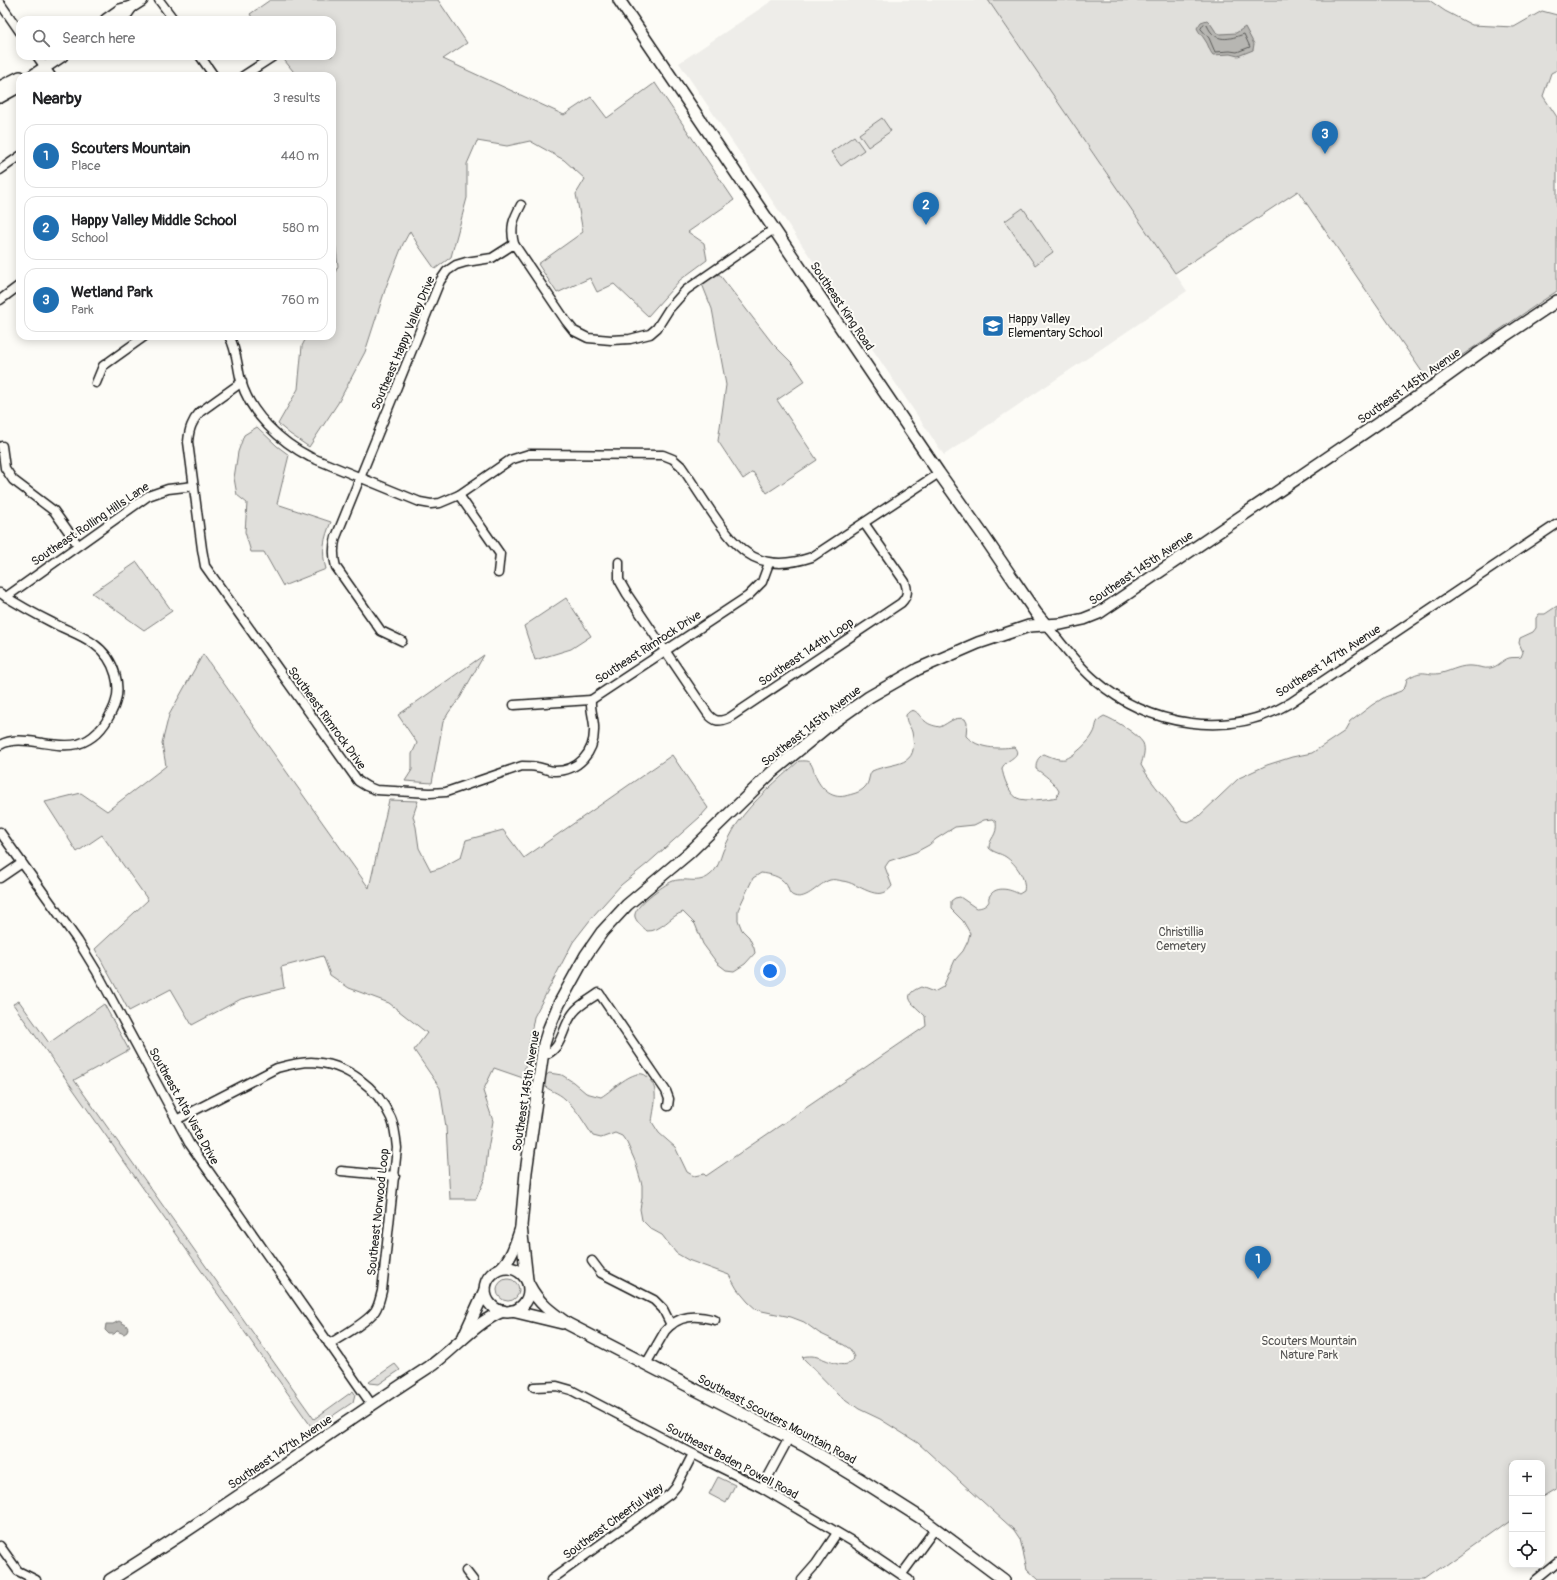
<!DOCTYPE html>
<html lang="en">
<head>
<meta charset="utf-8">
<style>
	body { margin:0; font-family:Pangolin,sans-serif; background:#f2f2f2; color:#202124 }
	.controls { position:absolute; right:12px; bottom:12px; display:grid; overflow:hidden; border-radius:8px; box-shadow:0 2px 10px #0003 }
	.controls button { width:36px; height:36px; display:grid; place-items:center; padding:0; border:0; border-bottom:1px solid #e0e0e0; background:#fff; color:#202124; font:20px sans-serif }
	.you { position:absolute; left:770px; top:971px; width:14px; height:14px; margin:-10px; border:3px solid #fff; border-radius:50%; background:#1a73e8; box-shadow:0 0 0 6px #1a73e833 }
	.badge { display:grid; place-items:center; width:26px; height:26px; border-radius:50%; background:#1f6fb2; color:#fff; font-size:13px; font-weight:700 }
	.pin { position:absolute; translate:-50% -33px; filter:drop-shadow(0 1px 2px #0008) }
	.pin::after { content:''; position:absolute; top:21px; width:14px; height:12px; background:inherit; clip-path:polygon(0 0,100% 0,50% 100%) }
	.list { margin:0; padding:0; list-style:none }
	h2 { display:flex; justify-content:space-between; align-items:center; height:52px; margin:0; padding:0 16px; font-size:17px }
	h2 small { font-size:13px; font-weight:400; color:#757577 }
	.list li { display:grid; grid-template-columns:26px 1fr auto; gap:12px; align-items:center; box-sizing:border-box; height:64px; margin:0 8px 8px; padding:0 8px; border:1px solid #e0e0e0; border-radius:12px }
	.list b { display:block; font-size:15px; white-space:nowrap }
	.list p { margin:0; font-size:13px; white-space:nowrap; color:#757577 }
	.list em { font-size:13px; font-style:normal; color:#757577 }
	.icon { flex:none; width:22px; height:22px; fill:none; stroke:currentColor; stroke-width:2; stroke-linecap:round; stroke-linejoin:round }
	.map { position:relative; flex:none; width:1557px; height:1580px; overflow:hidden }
	.search { position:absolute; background:#fff; box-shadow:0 2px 10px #0003; left:16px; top:16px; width:320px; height:44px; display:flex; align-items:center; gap:10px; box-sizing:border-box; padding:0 14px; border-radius:12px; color:#757577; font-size:15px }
	.panel { position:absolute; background:#fff; box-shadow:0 2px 10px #0003; left:16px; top:72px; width:320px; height:268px; border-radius:12px }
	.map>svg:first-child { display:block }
	.built { fill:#eeede9 }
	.green { fill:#e0dfdb; stroke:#7e7e7c }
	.water { fill:#b7b6b2; stroke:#797876 }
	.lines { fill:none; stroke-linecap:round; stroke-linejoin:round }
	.shore { stroke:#5a5a58; stroke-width:1 }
	.street-casing { stroke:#1c1c1c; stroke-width:11 }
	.secondary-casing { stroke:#1c1c1c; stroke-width:14 }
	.street { stroke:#fdfcf7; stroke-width:8 }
	.secondary { stroke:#fdfcf7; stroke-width:11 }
	.labels { text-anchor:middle; stroke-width:4; stroke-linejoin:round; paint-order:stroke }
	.street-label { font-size:12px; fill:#1c1c1c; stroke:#fdfcf7 }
	.poi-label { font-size:12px; fill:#1c1c1c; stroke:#fdfcf7; text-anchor:start }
	.park-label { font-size:12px; fill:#575655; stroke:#fdfcf7 }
</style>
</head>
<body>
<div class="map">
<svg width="1557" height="1580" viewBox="0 0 1557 1580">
	<rect width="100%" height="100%" fill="#fdfcf7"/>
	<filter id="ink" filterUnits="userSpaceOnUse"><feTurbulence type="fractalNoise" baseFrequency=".025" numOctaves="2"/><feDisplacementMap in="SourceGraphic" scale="8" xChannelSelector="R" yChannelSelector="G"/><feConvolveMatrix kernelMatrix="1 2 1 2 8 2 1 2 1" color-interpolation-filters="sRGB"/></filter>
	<g filter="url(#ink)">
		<path class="built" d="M773,0H988L1187,291L944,455L679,63Z"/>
		<g class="green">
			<path d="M270,0H438L467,43L443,59L564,115L591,97L607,118L655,83L734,200L688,232L704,243L707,260L680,280L648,316L614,284L597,292L590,278L557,293L538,264L583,232L576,194L585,179L564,160L530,141L507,146L477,141L467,164V198L451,257L435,269L418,245L410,231L403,244L386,287L365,352L338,403L309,447L290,434L278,424L298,389L302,346L307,336H332V280L338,266L332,216V136L335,134L332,129V76H297L281,56H332V20H254L250,14Z"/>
			<path d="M988,0H1429L1445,11L1472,25L1514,27L1542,11L1557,15V70L1551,73L1543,96L1557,117V291L1427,379L1298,191L1175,273Z"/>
			<path d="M882,118L891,131L868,147L859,134Z"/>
			<path d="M854,136L864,150L841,166L831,152Z"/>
			<path d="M1023,208L1053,252L1035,265L1005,221Z"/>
			<path d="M719,274L773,344L794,365L805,381L777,400L817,460L767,493L753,472L743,479L718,441L726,385L712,309L702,284Z"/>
			<path d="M257,427L277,446L289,455L277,504L331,522C324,538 321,552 326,569L283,586L264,552H251L245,532L247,503L237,495L234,478L238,452L244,435Z"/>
			<path d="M137,562L172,611L144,630L92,593Z"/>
			<path d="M566,598L591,636L571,649L535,660L524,626Z"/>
			<path d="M1557,606V1489L1542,1498V1463H1512V1518L1425,1580H1039L1027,1569L1020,1539L1014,1530L918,1443L880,1419L859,1409L839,1395L802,1357C805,1356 809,1356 812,1356C825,1357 841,1371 853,1361L854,1357L850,1349L844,1345L819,1333L804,1322L791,1317L757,1310L748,1302L737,1289L729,1275L688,1260L676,1253L662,1235L651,1229L642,1220L640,1209L642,1198V1185L635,1161L627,1143L622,1136L615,1133L601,1138L593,1136C584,1123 577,1109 565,1099C558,1092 549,1091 542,1084L543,1078L549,1073L562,1075L573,1082L586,1093L601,1097C612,1091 639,1062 649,1079C653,1083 655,1088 655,1093C656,1102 653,1113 652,1122L659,1133L675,1147L687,1172L694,1176L704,1174L706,1176L926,1026L925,1016C915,1005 898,996 921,987L934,992L943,987L955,960L963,951L968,941L970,933L963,921L951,909V901L955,898L960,897L976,908C980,908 985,907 988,903C990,900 988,901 989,897C995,885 1010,889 1019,894L1024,891C1027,879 1016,864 1006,857C1000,853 994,853 989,848C989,838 998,836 996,822L992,819L984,820L974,825L955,827L936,839L929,845L916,852L889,861L885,867L892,886C879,905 858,882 842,881C839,880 833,879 830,880C819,883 807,901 794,896C788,894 789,888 786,884C780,876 770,874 761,873L753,878L738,910V920L742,930L749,937L754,948L755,953L745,964L734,971L726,970L717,963L703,944L695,924L683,912C670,916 661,932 647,931C643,927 637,923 635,917C632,907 663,885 673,881C686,877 698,885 710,875C718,869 720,859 723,851C727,842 732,832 737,824C753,800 778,780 799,761C804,761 808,760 811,764C813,767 814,772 815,775C820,788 831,799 845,796C852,794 860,793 865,787C870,782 868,776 872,771C895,761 920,769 912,732C910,725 906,724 906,715C915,704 918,716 925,721C929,725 935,726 940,727C949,723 954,716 965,719L967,723L966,736C978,749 997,749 1014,747C1023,757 1007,758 1002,768C1003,777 1009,793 1017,798C1024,802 1049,799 1057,797L1059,791C1053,781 1045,775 1036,769C1036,762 1037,758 1044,754C1051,757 1058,760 1065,759C1073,757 1090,741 1093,734C1098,726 1093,722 1104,716C1113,719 1138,734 1143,743C1146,750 1143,758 1141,765C1152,785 1169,801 1181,820L1188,822L1198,817L1239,778L1267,765L1292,757L1312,753L1345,731L1350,722L1372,705L1385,697L1401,691L1405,687L1407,679C1425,667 1426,677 1442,673C1453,670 1461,665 1472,666C1478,666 1484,669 1490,668C1498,667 1502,660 1509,658C1513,657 1517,658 1521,657L1523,652L1519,643L1520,638L1533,632L1536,628V618L1539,614H1545Z"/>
			<path d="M203,654L369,888L389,800L418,801L413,816L416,827L419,848L431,871L441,868L461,857L466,840L503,830L524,858L672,755L708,808L700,817L647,864L621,885L594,915L573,942L534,1017L523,1078L494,1068L483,1091L493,1121L488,1149L485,1178L476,1199H450L446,1127L440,1088L414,1050L427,1033L389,1003L349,988L330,975L323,956L281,967L284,988L241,999L192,1025L171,989L129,1011L95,949L148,900L102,835L77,852L45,802L81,793L107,811L166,766L162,743L169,715Z"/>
			<path d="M484,655L460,698L449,712L443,722L432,783L405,781L412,770V754L417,743L398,715Z"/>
			<path d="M19,1001L49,1043L104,1004L129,1050L74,1080L314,1419L353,1391L355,1394L353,1402L313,1429L13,1004Z"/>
			<circle cx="508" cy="1290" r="11"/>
			<path d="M395,1364L400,1370L379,1384L370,1383L369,1382Z"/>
			<path d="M718,1477L735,1485L726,1503L709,1494Z"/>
		</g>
		<g class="water">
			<path d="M1207,20L1210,23L1216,32L1220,34L1236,33L1245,27L1254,44L1253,50L1238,56L1230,54L1213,55C1209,51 1209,45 1205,40C1202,35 1199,33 1197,28L1201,22Z"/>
			<path d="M119,1321L126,1325L128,1328L127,1332L124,1334L117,1331L114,1334H109L105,1330L106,1324H113Z"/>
		</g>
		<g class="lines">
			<path class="shore" d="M1204,24L1207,25C1215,44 1230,39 1244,34L1250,47L1237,52L1230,51L1215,52L1209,38L1201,29Z"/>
			<g class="street-casing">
				<g id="street">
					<path d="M159,0L174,20"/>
					<path d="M0,3L20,32"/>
					<path d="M37,56L51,76"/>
					<path d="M200,56L214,76"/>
					<path d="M243,76L274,56"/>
					<path d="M0,170L20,156"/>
					<path d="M514,244C510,227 513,220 521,205"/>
					<path d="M0,300L20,285"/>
					<path d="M229,336C237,350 237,366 241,381C250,414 281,442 310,457L420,502L431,504L440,503L459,495L510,460L529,454L663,455L673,459L681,466C692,482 702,498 713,514C740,554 761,574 812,557L939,473"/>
					<path d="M242,382L200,412C192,421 189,429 188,442L202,549L205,566L358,781L366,786L376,790L430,793L446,792L522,766C527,766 532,766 537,767C543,768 549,771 555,771C578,771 594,753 594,731C595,721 590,711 591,700L748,596L762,582L769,563"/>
					<path d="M96,383L103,366L145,336"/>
					<path d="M2,446L5,468L13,480L54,511L78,545"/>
					<path d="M459,495L500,554L498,573"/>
					<path d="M619,562V580L627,594L708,714C715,722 719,722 729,718L901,603C908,596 908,591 905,582L864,523"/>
					<path d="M0,593C17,604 35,614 53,623C66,630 82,635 94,644C115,659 124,688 112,711C105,726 95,739 78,744C53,750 21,733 0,745"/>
					<path d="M6,597L148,496L168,489L194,486"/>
					<path d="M1046,625C1062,643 1076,664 1095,680C1148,726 1228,740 1290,703L1557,524"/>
					<path d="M402,641L381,631L336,567C333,556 333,547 336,537L440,281L447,271L456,265L466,262L492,258L514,244L566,321L574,331L588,338L611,340L630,339L650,334L657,328L669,309L686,290L774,229"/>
					<path d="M514,705L591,700"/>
					<path d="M0,832L78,941L97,972L189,1143L372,1405"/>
					<path d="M0,878L22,863"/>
					<path d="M542,1056C564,1050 561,1027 574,1012C580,1004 591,999 599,993L666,1091L669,1099L668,1106"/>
					<path d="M176,1120L277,1068C288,1065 299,1062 311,1062C346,1063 377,1087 391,1118C395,1127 396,1138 397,1148L382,1291C380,1298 379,1305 375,1311C366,1323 342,1336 329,1344"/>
					<path d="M341,1171L395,1176"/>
					<path d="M592,1261L601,1273L654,1300L663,1309L671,1325"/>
					<path d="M646,1364L665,1331C679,1314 696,1315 715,1320"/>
					<path d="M534,1387L557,1386L571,1390L703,1459L762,1488L850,1540L909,1580"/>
					<path d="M762,1488L789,1438"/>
					<path d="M0,1546L18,1571L36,1580"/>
					<path d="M466,1571L473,1580"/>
					<path d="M902,1574L935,1529"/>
					<path d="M551,1580L670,1494L676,1487L693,1454"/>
					<path d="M802,1580L816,1564L837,1533"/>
					<path d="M1535,1580L1557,1562"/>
				</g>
			</g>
			<g class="secondary-casing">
				<g id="secondary">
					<path d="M619,0L939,473L983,535L1036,613L1046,625"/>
					<path d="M106,20L120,10L131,7"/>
					<path d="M122,20L131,7L142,0"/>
					<path d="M32,76L62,56"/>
					<path d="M0,87L20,77"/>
					<path d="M0,97L20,86"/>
					<path d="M501,1268C512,1258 516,1243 521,1228"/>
					<circle cx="507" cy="1290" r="22"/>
					<path d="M527,1280L521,1226L523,1205L526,1172L544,1044L549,1028L559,1004L586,955L602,932L627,905L689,853L771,773L828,726L869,697L918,669L978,643L1029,626L1061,624L1084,619L1099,613L1436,384L1479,353L1557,301"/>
					<path d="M529,1285C538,1303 552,1313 568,1324L805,1446L858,1478L921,1518L1004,1580"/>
					<path d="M512,1311L562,1323"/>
					<path d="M464,1336L485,1290"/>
					<path d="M110,1580C219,1513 321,1437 429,1367C454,1350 474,1323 503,1311"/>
				</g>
			</g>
			<use href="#street" class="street"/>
			<use href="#secondary" class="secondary"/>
		</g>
	</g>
	<defs>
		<g id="school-square" transform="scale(1.15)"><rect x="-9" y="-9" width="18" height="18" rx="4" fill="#1f6fb2" stroke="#fdfcf7"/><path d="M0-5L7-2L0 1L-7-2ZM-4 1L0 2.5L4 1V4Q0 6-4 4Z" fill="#fff"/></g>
	</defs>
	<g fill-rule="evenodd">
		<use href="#school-square" x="993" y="326"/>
	</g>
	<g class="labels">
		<g class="street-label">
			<text transform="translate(842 306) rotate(56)" y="4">Southeast King Road</text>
			<text transform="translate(403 343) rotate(-67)" y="4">Southeast Happy Valley Drive</text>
			<text transform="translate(1409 386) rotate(-35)" y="4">Southeast 145th Avenue</text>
			<text transform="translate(90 524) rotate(-34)" y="4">Southeast Rolling Hills Lane</text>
			<text transform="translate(1141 568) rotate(-34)" y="4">Southeast 145th Avenue</text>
			<text transform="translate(648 647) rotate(-33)" y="4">Southeast Rimrock Drive</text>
			<text transform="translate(806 652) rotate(-34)" y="4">Southeast 144th Loop</text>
			<text transform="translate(1328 661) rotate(-33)" y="4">Southeast 147th Avenue</text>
			<text transform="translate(327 718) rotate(54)" y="4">Southeast Rimrock Drive</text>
			<text transform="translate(811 726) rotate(-38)" y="4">Southeast 145th Avenue</text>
			<text transform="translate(526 1091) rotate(-81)" y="4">Southeast 145th Avenue</text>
			<text transform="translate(184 1106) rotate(61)" y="4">Southeast Alta Vista Drive</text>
			<text transform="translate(378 1212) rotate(-84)" y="4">Southeast Norwood Loop</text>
			<text transform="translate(777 1419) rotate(28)" y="4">Southeast Scouters Mountain Road</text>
			<text transform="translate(280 1452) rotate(-34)" y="4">Southeast 147th Avenue</text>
			<text transform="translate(732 1461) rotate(28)" y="4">Southeast Baden Powell Road</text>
			<text transform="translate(613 1521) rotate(-36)" y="4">Southeast Cheerful Way</text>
		</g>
		<g class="poi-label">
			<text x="1008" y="323">Happy Valley<tspan x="1008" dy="14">Elementary School</tspan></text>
		</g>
		<g class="park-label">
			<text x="1181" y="936">Christillia<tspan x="1181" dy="14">Cemetery</tspan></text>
			<text x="1309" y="1345">Scouters Mountain<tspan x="1309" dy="14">Nature Park</tspan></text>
		</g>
	</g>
</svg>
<div class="controls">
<button>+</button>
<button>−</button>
<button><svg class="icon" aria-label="locate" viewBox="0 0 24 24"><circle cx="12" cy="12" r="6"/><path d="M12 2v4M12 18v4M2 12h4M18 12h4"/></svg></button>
</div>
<div class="you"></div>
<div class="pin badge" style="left:1258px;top:1279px">1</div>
<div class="pin badge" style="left:926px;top:225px">2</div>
<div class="pin badge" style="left:1325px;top:154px">3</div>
<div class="search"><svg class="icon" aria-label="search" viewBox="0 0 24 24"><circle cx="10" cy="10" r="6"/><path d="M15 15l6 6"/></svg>Search here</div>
<section class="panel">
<h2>Nearby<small>3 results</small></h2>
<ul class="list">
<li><span class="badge">1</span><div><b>Scouters Mountain</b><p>Place</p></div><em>440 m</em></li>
<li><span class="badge">2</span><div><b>Happy Valley Middle School</b><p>School</p></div><em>580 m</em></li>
<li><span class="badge">3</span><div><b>Wetland Park</b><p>Park</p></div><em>760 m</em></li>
</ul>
</section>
</div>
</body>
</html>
